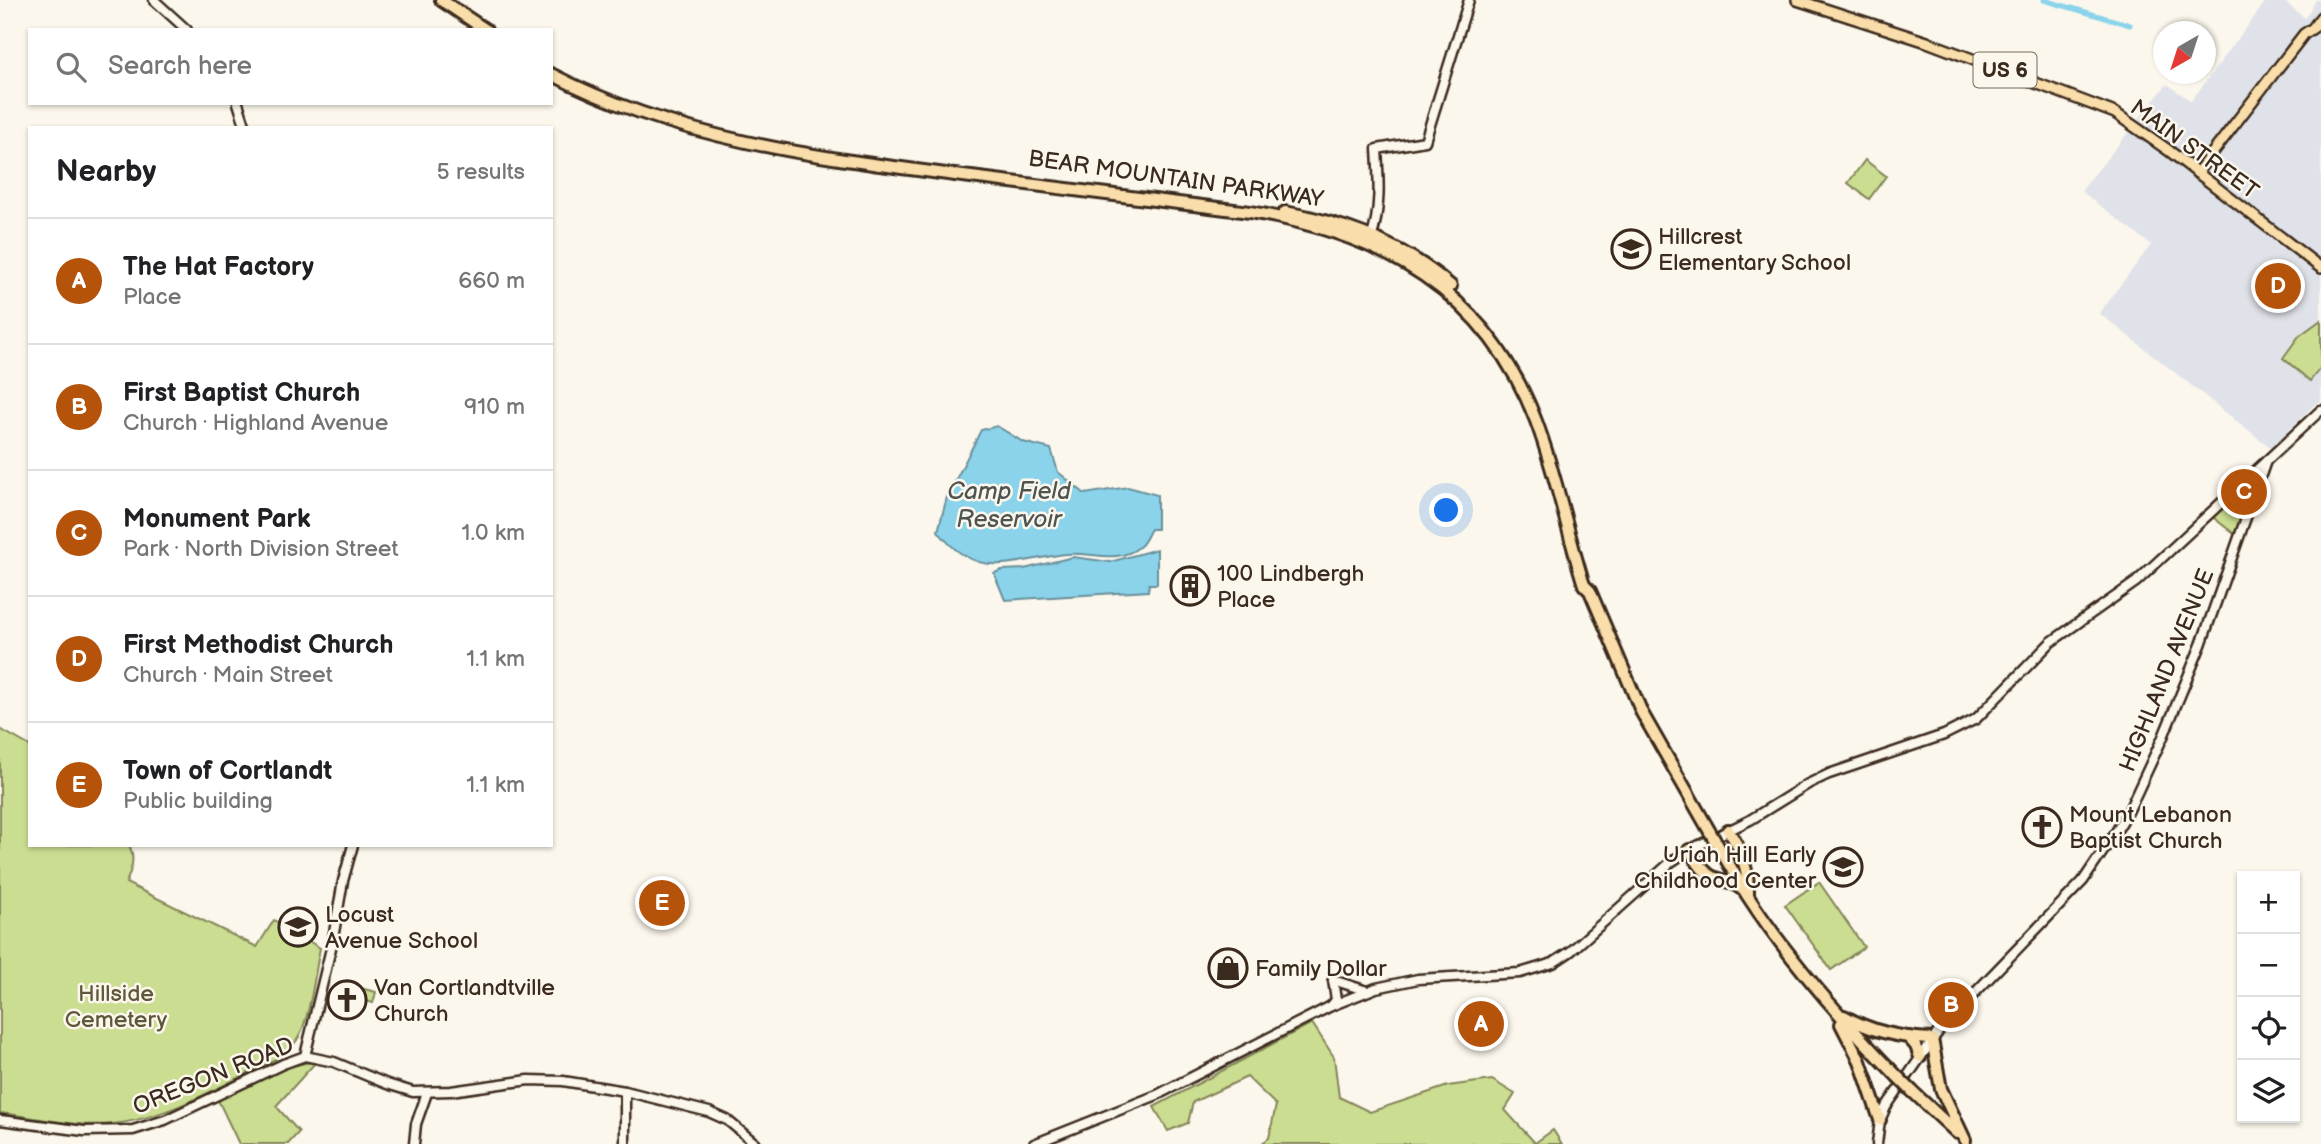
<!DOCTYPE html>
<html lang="en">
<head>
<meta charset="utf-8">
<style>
	body { margin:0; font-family:"Balsamiq Sans",sans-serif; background:#f6f6f6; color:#202124 }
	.controls { position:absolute; right:21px; bottom:21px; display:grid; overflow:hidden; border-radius:0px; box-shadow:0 2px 5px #0004 }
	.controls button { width:63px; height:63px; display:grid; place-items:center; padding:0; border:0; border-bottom:2px solid #e0e0e0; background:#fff; color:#202124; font:35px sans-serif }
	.compass { position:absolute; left:2153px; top:21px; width:63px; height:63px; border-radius:50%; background:#fff; box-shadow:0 2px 5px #0004; rotate:219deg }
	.you { position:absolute; left:1447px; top:511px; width:24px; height:24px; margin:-18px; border:5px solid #fff; border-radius:50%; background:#1a73e8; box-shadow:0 0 0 10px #1a73e833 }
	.badge { display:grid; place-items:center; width:46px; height:46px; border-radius:50%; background:#b45309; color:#fff; font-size:23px; font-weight:700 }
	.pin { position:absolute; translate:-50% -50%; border:4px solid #fff; box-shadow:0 2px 7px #0006 }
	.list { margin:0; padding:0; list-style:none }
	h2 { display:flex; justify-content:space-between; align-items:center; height:91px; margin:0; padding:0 28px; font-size:30px }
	h2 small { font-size:23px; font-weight:400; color:#757577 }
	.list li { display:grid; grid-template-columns:46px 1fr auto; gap:21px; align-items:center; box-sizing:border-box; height:126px; padding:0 28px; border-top:2px solid #e0e0e0 }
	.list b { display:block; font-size:26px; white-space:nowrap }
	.list p { margin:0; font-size:23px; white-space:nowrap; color:#757577 }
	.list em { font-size:23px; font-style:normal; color:#757577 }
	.icon { flex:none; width:38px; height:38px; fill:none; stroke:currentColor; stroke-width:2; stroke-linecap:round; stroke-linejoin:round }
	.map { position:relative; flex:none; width:2321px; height:1144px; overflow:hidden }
	.search { position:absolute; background:#fff; box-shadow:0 2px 5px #0004; left:28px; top:28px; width:525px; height:77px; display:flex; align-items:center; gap:18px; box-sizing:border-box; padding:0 24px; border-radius:0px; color:#757577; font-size:26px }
	.panel { position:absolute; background:#fff; box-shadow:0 2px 5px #0004; left:28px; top:126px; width:525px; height:721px; border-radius:0px }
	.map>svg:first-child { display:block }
	.built { fill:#e0e2e9 }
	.green { fill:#cbdd91; stroke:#838458; stroke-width:2 }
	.water { fill:#8ad3eb; stroke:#6a8f99; stroke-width:2 }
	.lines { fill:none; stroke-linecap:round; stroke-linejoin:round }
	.canal { stroke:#8ad3eb; stroke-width:5 }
	.secondary-casing { stroke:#3b2a1e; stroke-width:13 }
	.primary-casing { stroke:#3b2a1e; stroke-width:14 }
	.highway-casing { stroke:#3b2a1e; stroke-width:16 }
	.secondary { stroke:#fbf7ec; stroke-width:8 }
	.primary { stroke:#f9deab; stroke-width:9 }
	.highway { stroke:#f9deab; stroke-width:10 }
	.highway-bridge-casing { stroke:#3b2a1e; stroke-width:16; stroke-linecap:butt }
	.highway-bridge { stroke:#f9deab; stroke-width:10 }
	.labels { text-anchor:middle; stroke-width:5; stroke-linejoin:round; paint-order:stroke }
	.shield { fill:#fbf7ec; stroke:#75685c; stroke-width:2 }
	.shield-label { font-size:21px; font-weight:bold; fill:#3b2a1e }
	.street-label { font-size:23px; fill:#3b2a1e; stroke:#fbf7ec }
	.poi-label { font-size:23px; fill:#3b2a1e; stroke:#fbf7ec; text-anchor:start }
	.park-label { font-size:23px; fill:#5f573b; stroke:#fbf7ec }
	.water-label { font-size:24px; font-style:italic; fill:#4f5451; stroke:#fbf7ec }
</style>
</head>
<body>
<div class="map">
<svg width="2321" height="1144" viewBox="0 0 2321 1144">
	<rect width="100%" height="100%" fill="#fbf7ec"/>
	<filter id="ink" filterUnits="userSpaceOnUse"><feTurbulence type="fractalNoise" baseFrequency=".0143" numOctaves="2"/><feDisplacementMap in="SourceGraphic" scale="14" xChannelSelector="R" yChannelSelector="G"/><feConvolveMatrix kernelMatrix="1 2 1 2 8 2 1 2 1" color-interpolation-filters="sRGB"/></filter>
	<g filter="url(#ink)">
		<path class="built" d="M2267,0H2282L2305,18L2316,0H2321V401L2314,405L2271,448L2099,313L2151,245L2081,191L2167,84L2191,101Z"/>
		<g class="green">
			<path d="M1865,160L1886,176L1869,199L1848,183Z"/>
			<path d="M2321,320V367L2310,381L2283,358L2299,336Z"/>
			<path d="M2255,475L2257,476L2237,531L2233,533L2214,518V514Z"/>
			<path d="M0,729L30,746V845H129C136,859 131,870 126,883L257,947L274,920L320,948C315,972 310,1020 297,1040C292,1048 283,1053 276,1059C226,1083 168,1119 112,1124C76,1128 36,1117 0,1113Z"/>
			<path d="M1819,882L1864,947L1831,970L1785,905Z"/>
			<path d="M344,984L376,992L373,1003L342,994Z"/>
			<path d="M1312,1023L1334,1057L1339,1097L1370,1112L1448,1086L1492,1080L1515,1094L1505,1110L1535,1143L1553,1130L1562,1144H1261L1269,1138L1276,1105L1247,1077L1193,1102L1188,1123L1168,1131L1154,1107Z"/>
			<path d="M306,1063H315L276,1106L299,1132L288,1144H239L218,1100L283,1068Z"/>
		</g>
		<g class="water">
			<path d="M997,426L1023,442L1051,449L1058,472L1085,494L1128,487L1157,495V529H1151C1147,535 1145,543 1139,547C1117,565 1091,551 1066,554C1013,560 978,583 938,531L947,497L981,430Z"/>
			<path d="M1157,549V584H1149L1148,591L1005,600L994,573L1002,570L1024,569L1073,557L1110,562Z"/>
		</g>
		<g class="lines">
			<path class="canal" d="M2044,0L2130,25"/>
			<g class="secondary-casing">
				<g id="secondary">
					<path d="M154,0L187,30"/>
					<path d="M238,103L246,128"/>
					<path d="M1371,239C1381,209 1379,181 1377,149L1425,141L1469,0"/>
					<path d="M1333,980L1367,991"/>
					<path d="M1331,1006L1336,1000L1333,980"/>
					<path d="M305,1056L332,944L343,881L353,845"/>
					<path d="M625,1091V1144"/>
					<path d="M0,1120L84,1131L133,1130L165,1120L283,1064L305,1056L334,1062L387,1084L413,1092L451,1091L529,1080L563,1081L625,1091L709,1112L727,1120L756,1144"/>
					<path d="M414,1144L416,1124L427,1093"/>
					<path d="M1034,1144L1157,1095L1331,1006L1376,988L1418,979L1520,973L1553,963L1571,951L1671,862L1689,850L1750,820L1808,784L1829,774L1944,735L1976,719L2051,642L2136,582L2321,410"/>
					<path d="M1877,1144L1880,1120L1886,1107L1941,1028L2083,881L2114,835L2128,812L2163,737L2201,645L2266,461"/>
				</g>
			</g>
			<g class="primary-casing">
				<g id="primary">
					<path d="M1797,0L1927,42L2115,113L2168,150L2321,268"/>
					<path d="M2197,173L2304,34L2313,28L2321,17"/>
				</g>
			</g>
			<g class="highway-casing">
				<g id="highway">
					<path d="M441,0L486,30"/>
					<path d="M551,74C678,140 816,157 955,175C1053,187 1151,199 1250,212C1382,234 1486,290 1536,421C1556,474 1567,531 1584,585L1590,591L1642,713L1710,832"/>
					<path d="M1285,212C1346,223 1404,245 1451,286"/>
					<path d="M1728,830C1742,850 1749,870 1748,895"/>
					<path d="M1717,844C1727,861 1737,878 1747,895C1790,961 1842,1020 1897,1076"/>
					<path d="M1689,850C1696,859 1702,872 1713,877C1723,882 1732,880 1740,888"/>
					<path d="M1844,1016C1870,1031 1902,1038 1932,1039L1941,1089L1965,1140"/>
					<path d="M1841,1024L1860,1061L1880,1120"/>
					<path d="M1908,1037L1916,1046L1920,1057"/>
					<path d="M1912,1091L1957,1133"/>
				</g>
			</g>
			<use href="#secondary" class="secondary"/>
			<use href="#primary" class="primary"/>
			<use href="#highway" class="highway"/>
			<g class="highway-bridge-casing">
				<g id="highway-bridge">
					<path d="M1710,832L1717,844"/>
					<path d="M1897,1076L1912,1091"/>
				</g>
			</g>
			<use href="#highway-bridge" class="highway-bridge"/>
		</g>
	</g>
	<defs>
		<g id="school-ring" transform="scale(2.0125)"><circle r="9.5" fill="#fbf7ec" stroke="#3b2a1e" stroke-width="1.5"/><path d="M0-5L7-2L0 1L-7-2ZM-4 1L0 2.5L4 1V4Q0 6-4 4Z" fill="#3b2a1e"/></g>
		<g id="building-ring" transform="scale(2.0125)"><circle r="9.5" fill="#fbf7ec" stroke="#3b2a1e" stroke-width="1.5"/><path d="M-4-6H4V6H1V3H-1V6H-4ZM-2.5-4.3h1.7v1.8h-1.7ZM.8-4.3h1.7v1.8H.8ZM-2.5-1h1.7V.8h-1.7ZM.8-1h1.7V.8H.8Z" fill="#3b2a1e"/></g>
		<g id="church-ring" transform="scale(2.0125)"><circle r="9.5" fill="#fbf7ec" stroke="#3b2a1e" stroke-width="1.5"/><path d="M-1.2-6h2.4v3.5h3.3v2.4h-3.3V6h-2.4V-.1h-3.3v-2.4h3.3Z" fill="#3b2a1e"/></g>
		<g id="shop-ring" transform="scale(2.0125)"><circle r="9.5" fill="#fbf7ec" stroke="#3b2a1e" stroke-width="1.5"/><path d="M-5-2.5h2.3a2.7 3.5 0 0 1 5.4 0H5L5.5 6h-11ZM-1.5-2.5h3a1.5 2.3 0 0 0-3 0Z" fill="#3b2a1e"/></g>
	</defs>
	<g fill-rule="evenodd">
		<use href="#school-ring" x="1631" y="249"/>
		<use href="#building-ring" x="1190" y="586"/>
		<use href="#church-ring" x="2042" y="827"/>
		<use href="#school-ring" x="1843" y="867"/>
		<use href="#school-ring" x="298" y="927"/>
		<use href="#shop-ring" x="1228" y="968"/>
		<use href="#church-ring" x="347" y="1000"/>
	</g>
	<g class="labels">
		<rect class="shield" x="1973.5" y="52.5" width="63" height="35" rx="5"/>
		<g class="shield-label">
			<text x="2005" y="77">US 6</text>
		</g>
		<g class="street-label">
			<text transform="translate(2195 149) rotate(36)" y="8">MAIN STREET</text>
			<text transform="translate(1176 178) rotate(8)" y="8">BEAR MOUNTAIN PARKWAY</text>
			<text transform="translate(2166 670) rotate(-68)" y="8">HIGHLAND AVENUE</text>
			<text transform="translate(213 1075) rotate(-22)" y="8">OREGON ROAD</text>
		</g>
		<g class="poi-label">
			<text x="1658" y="244">Hillcrest<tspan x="1658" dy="26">Elementary School</tspan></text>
			<text x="1217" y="581">100 Lindbergh<tspan x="1217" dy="26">Place</tspan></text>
			<text x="2069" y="822">Mount Lebanon<tspan x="2069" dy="26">Baptist Church</tspan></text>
			<text x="1816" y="862" text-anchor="end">Uriah Hill Early<tspan x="1816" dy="26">Childhood Center</tspan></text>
			<text x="325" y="922">Locust<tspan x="325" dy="26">Avenue School</tspan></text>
			<text x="1255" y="976">Family Dollar</text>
			<text x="374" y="995">Van Cortlandtville<tspan x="374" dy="26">Church</tspan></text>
		</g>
		<g class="park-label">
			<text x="116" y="1001">Hillside<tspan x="116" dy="26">Cemetery</tspan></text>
		</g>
		<g class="water-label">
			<text x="1009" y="499">Camp Field<tspan x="1009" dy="28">Reservoir</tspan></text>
		</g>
	</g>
</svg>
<div class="controls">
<button>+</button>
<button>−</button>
<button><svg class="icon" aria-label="locate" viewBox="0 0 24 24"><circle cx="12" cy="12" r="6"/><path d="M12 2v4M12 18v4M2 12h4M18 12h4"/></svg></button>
<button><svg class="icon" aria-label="layers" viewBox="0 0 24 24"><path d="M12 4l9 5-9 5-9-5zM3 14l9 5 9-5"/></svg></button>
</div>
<svg class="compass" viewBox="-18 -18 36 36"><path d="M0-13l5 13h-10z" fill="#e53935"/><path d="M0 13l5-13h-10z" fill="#757577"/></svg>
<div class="you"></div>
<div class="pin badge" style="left:1481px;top:1024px">A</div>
<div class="pin badge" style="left:1951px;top:1005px">B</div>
<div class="pin badge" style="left:2244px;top:492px">C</div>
<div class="pin badge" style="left:2278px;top:286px">D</div>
<div class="pin badge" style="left:662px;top:903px">E</div>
<div class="search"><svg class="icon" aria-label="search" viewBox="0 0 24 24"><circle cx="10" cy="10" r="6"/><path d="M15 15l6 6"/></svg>Search here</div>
<section class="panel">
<h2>Nearby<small>5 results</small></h2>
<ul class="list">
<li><span class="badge">A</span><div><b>The Hat Factory</b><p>Place</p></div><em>660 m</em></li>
<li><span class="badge">B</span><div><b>First Baptist Church</b><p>Church · Highland Avenue</p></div><em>910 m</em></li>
<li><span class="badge">C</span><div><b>Monument Park</b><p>Park · North Division Street</p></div><em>1.0 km</em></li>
<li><span class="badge">D</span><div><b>First Methodist Church</b><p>Church · Main Street</p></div><em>1.1 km</em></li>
<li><span class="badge">E</span><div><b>Town of Cortlandt</b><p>Public building</p></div><em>1.1 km</em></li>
</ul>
</section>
</div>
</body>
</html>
